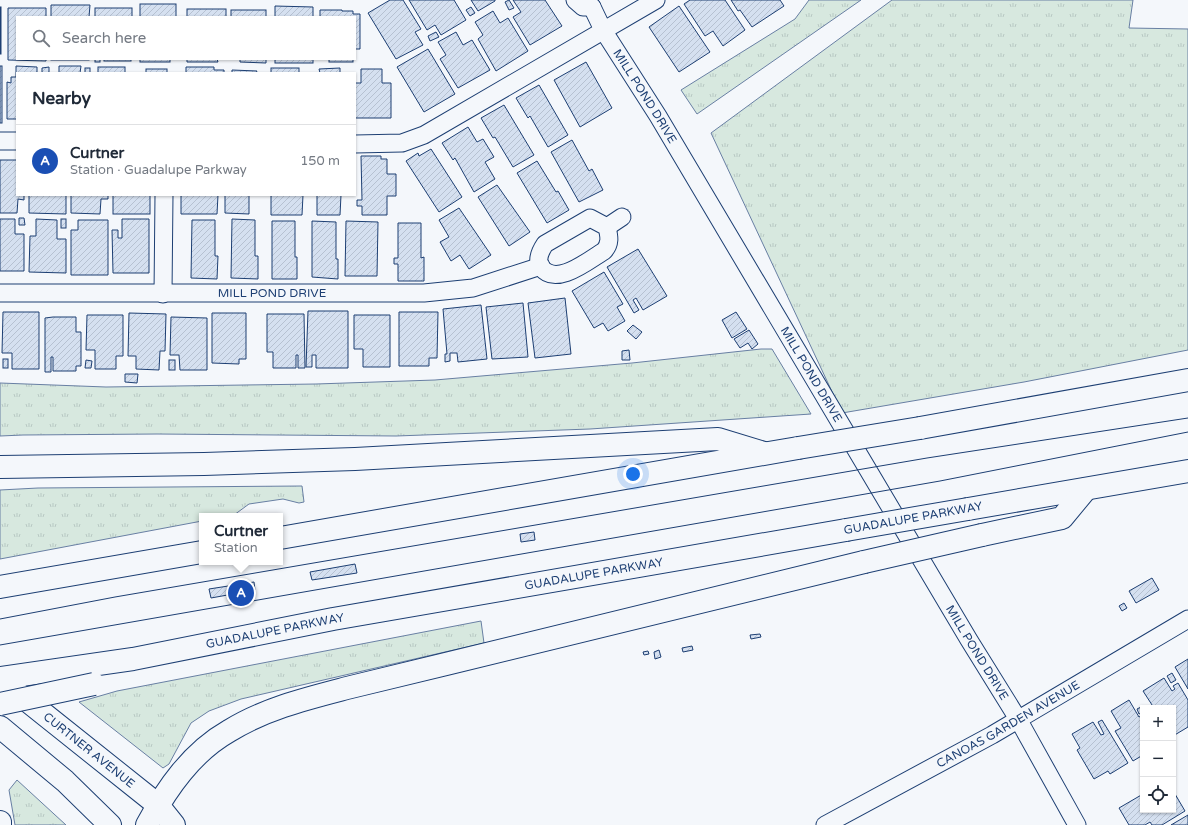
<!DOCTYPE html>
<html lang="en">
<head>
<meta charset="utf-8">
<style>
	body { margin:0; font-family:"Varela Round",sans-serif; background:#f6f6f7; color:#1f2937 }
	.controls { position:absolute; right:12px; bottom:12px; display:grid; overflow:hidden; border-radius:0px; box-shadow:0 1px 3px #0004 }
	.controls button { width:36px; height:36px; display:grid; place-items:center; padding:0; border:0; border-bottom:1px solid #e0e1e3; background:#fff; color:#1f2937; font:20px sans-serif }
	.you { position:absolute; left:633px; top:474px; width:14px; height:14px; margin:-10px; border:3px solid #fff; border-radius:50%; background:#1a73e8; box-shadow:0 0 0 6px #1a73e833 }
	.badge { display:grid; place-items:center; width:26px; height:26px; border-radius:50%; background:#1a73e8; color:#fff; font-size:13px; font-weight:700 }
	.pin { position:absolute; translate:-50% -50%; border:2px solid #fff; box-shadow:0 1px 4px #0006 }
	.popup { position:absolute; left:199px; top:513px; width:84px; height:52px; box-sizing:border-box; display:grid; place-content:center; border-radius:0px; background:#fff; filter:drop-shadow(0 1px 3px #0005); font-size:13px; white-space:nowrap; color:#747a83 }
	.popup b { font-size:15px; color:#1f2937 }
	.popup::after { content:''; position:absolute; left:50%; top:100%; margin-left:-8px; border:8px solid transparent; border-top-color:#fff }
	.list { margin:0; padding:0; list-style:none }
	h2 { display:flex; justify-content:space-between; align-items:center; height:52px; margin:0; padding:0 16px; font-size:17px }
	h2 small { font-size:13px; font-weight:400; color:#747a83 }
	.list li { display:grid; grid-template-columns:26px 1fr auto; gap:12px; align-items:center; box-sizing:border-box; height:72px; padding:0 16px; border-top:1px solid #e0e1e3 }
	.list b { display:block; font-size:15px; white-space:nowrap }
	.list p { margin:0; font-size:13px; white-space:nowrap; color:#747a83 }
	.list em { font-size:13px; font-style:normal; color:#747a83 }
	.icon { flex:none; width:22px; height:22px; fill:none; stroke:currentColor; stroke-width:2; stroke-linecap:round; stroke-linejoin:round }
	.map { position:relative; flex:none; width:1188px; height:825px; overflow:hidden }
	.search { position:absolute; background:#fff; box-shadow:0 1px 3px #0004; left:16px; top:16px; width:340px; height:44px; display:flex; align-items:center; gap:10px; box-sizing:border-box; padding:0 14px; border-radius:0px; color:#747a83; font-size:15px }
	.panel { position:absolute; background:#fff; box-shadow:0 1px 3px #0004; left:16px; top:72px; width:340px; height:124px; border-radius:0px }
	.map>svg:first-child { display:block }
	.grass { fill:url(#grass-tufts); stroke:#687fa3 }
	.building { fill:url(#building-hatch); stroke:#1d3f73 }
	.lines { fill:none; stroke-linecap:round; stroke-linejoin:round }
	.minor-casing { stroke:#1d3f73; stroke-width:19 }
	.primary-casing { stroke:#1d3f73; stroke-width:24 }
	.motorway-casing { stroke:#1d3f73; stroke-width:24 }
	.minor { stroke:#f4f7fb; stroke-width:17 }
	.primary { stroke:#f4f7fb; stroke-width:22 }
	.motorway { stroke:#f4f7fb; stroke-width:22 }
	.tram { stroke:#1d3f73; stroke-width:1 }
	.motorway-bridge-casing { stroke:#1d3f73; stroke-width:24; stroke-linecap:butt }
	.motorway-bridge { stroke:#f4f7fb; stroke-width:22 }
	.labels { text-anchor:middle; stroke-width:3; stroke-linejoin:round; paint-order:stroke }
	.street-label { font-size:12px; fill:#1d3f73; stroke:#f4f7fb }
</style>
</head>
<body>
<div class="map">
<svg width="1188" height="825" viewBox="0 0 1188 825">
	<defs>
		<pattern id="grass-tufts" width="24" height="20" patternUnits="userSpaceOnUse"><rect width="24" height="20" fill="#d7e8df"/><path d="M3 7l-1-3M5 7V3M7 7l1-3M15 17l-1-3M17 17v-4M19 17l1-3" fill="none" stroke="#b8c8c3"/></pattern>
		<pattern id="building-hatch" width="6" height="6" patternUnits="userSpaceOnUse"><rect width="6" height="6" fill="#d5e0f0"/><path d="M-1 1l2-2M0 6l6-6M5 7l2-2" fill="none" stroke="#b6c1d1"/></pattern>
	</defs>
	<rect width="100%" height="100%" fill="#f4f7fb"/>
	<g class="grass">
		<path d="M809,0H861L697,114L681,90L795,19Z"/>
		<path d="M892,0H1133L1129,28L1188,29V350L1024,382L842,413L711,133Z"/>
		<path d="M761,349H772L811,414L590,429L396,436L157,434L23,435L0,436V383L106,387L316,384L435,380L632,363Z"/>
		<path d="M302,486L304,502L299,503L283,499L249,504L234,515L202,516V521L0,559V490L38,488Z"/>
		<path d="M481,621L484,643L241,699L209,711L191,723L169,764L163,768L79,702L117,691Z"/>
		<path d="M17,780L66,825H15L9,790Z"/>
	</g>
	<g class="building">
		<path d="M390,0H403L421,29L415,32L423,45L396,59L368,13Z"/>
		<path d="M409,0H454L466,20L441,35L435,25L427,30Z"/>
		<path d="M471,0H495V1L478,11Z"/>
		<path d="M509,0L514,8L509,10L505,2Z"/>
		<path d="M513,0H545L562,26L530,45L513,17L521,12Z"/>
		<path d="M690,0H725L745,30L723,46L713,31L705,36L684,4Z"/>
		<path d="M731,0H780L784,6L752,27L740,10L738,11Z"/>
		<rect x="140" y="4" width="36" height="13"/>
		<path d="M51,5H90L89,17H51Z"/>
		<path d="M275,6L313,7V17H275Z"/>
		<path d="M679,6L710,52L679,72L649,27Z"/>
		<rect x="0" y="7" width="1" height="47"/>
		<path d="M471,7L475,13L470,16L466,10Z"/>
		<path d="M8,8H46V17H17V59H46V61L8,60Z"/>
		<rect x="95" y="8" width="37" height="9"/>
		<rect x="187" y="9" width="39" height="8"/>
		<rect x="231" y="10" width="35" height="7"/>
		<path d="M320,10H342V11H353V14H360V49H355V17H320Z"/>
		<path d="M493,11L500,23L508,18L528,51L496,71L478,39L483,35L475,22Z"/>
		<path d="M436,32L439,37L430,41L428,36Z"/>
		<path d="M456,32L463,45L472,40L490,70L458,88L440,59L446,55L438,42Z"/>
		<path d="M428,49L455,94L424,112L397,67Z"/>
		<rect x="51" y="59" width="38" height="1"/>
		<rect x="95" y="59" width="5" height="3"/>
		<rect x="104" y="59" width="27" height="2"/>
		<rect x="140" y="59" width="30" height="3"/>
		<path d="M187,59H217L218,62H187Z"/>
		<path d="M240,59H266V63L240,62Z"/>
		<rect x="275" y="59" width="38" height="4"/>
		<rect x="329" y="59" width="24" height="3"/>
		<path d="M586,62L612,108L580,127L554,80Z"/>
		<rect x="0" y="66" width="2" height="57"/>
		<path d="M16,66L37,67V73H17V119H7V82L11,83V77H16Z"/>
		<path d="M59,66H81L80,73H59Z"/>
		<path d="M49,67V73H42V68Z"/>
		<rect x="98" y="67" width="27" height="6"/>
		<path d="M186,67H214V70H224V73H186Z"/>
		<rect x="85" y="68" width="5" height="5"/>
		<rect x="271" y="68" width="28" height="5"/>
		<path d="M340,68V73H320L319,69Z"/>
		<rect x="146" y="69" width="21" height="4"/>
		<path d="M361,69H382V83H391V118H355V83H361Z"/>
		<path d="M232,70L257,71L256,73H232Z"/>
		<path d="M539,85L568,135L548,147L530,116L528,118L516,98Z"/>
		<path d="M504,105L534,155L513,167L495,137L493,138L481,118Z"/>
		<path d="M468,127L477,142L483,139L494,157L485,162L495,179L474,192L455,158L453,160L442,143Z"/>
		<path d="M572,140L589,171L592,169L603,190L579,202L551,152Z"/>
		<path d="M431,149L462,197L439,212L406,161L418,153L419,156Z"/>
		<path d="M361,156H381V159H387V174H396V196H387V215H362V206H357V200H362Z"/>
		<path d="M0,160H17V195H24V200L18,199L17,213H0Z"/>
		<path d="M537,161L556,192L558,191L569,210L547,223L517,173Z"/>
		<path d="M497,185L530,232L509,246L478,197Z"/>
		<path d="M29,195H66V214L29,213Z"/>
		<path d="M71,195H108V199H101L100,214L71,213Z"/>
		<rect x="113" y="195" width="37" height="19"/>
		<path d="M181,195H218L217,214H181Z"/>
		<path d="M225,195H260H249V214L225,213Z"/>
		<path d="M271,195H303L302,215H271Z"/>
		<path d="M317,195H341L340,215H317Z"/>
		<path d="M459,208L491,255L469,269L460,255L451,261L440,242L449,237L439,220Z"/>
		<path d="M19,218H24L25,225H19Z"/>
		<path d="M0,219H15V234H24V271H0Z"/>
		<path d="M36,219L57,220V239H66V273L29,272L30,236H36Z"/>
		<rect x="61" y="219" width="5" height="9"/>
		<path d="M122,219H149V273H113L112,230H118V238H122Z"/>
		<path d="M232,219L255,220V256H258V279L231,278Z"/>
		<path d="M78,220H108V275H71V230H78Z"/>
		<path d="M192,220H215V256H218L217,279L191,278Z"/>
		<path d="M272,221H295V257H297V279H272Z"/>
		<path d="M312,221L336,222V259H338V279L312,277Z"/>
		<path d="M346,221L378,222L377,276H345Z"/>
		<path d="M398,223H421V258L424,257V281H398V264H394V258H398Z"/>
		<path d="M638,249L667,296L643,310L636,298L633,300L639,310L634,313L607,267Z"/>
		<path d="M604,272L623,304L617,307L625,321L608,331L603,323L594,328L572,291Z"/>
		<path d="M565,298L571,354L535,358L528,303Z"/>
		<path d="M523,303L528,357L492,359L486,307Z"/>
		<path d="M481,305L487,359L458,362L457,353H450V361L445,362V354H447L443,309Z"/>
		<path d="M308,311H348V368H316V355H312V367H306Z"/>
		<path d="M3,312H39V369H12V353H2Z"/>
		<path d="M399,312H438L437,358H429V366H399Z"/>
		<path d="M736,312L747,329L732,338L722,320Z"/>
		<path d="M129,313L166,314L165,351H160L159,370L136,369V356H128Z"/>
		<path d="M212,313H246V359H239V364L212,363Z"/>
		<path d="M267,314H304L305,368H298V355H296V368H273V352H267Z"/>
		<path d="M87,315H123V356H116V369H95V350H86Z"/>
		<path d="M354,315H390V367H363V349H354Z"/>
		<path d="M53,317H76V332H81V366H76V371H53V357H51V372H45V318Z"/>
		<path d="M171,317L207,318V370H180L179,355H170Z"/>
		<path d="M633,325L642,332L636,339L627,331Z"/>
		<path d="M749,330L758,344L752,349L748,343L740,348L734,339Z"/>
		<path d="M629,350L630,360H622V351Z"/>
		<rect x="3" y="359" width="5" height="9"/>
		<path d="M86,360L92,361L91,368H85Z"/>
		<rect x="169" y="360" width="6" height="10"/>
		<path d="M125,374H138L137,383L125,382Z"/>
		<path d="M534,532L535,540L521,542L520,534Z"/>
		<path d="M355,564L357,573L312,580L310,572Z"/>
		<path d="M1152,578L1159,590L1136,603L1129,591Z"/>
		<path d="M254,582L255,590L211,598L209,589Z"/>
		<path d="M1124,603L1127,608L1122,611L1119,606Z"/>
		<path d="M760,634L761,637L751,639L750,635Z"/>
		<path d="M692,646L693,650L683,652L682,648Z"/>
		<path d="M659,650L661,657L655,659L654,652Z"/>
		<path d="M648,651L649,654L644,655L643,652Z"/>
		<path d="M1188,659V689L1175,667Z"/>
		<path d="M1172,673L1176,680L1171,683L1167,676Z"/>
		<path d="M1164,678L1172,691L1175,689L1173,686L1178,683L1188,700V727L1173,736V708H1154L1143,691Z"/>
		<path d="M1129,700L1139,717L1143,715V755L1133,761L1115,731L1121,728L1111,711Z"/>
		<path d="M1143,706V712L1139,714L1137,709Z"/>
		<path d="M1102,720L1128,763L1110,774L1108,771L1094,779L1077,750L1080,748L1072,734L1093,722L1101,735L1104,734L1098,722Z"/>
		<path d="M1143,794V810H1173V795L1175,794L1185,811L1162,825H1152L1150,822L1145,825H1129L1119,808Z"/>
		<path d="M1188,815V825H1171Z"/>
	</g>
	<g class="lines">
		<g class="minor-casing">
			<g id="minor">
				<path d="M575,0L583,7H592"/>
				<path id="s1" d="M592,7L603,30L658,116L969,640L1018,719L1077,825"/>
				<path d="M0,141H17"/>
				<path d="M355,144L402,143L424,135L656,0"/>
				<path d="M590,218L607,227C609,236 611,243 604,251C590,259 556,288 541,267C536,260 541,250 545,244Z"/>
				<path d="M607,227L622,217"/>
				<path id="s2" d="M0,293H424L473,288L541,266"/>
				<path d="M163,294L164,195"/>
				<path id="s3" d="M825,825L992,735L1188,619"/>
			</g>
		</g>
		<g class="primary-casing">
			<g id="primary">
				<path id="s4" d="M0,679L158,805L174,825"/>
				<path d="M0,727L65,781L110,825"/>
			</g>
		</g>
		<g class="motorway-casing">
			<g id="motorway">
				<path d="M920,428L1188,380"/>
				<path d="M0,467L204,464L355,459L718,439L764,453"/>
				<path d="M968,509L1188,471"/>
				<path d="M982,535L1062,518L1086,489"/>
				<path d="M280,538L798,448"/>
				<path d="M0,587L202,552"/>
				<path id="s5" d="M0,678L133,659L333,619L846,530"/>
				<path d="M0,822V825"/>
				<path d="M147,825C167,788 192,752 229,731C266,708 309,698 351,687C384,679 417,671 450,663C588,628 726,595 864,562"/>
			</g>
		</g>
		<use href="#minor" class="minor"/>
		<use href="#primary" class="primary"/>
		<use href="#motorway" class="motorway"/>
		<g class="tram">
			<path d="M0,619L115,597L927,458L1188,418"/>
			<path d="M0,645L940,481L1188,432"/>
		</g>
		<g class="motorway-bridge-casing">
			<g id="motorway-bridge">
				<path d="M798,448L920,428"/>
				<path d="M846,530L968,509"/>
				<path d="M864,562L982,535"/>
				<path d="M0,704L94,684"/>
			</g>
		</g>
		<use href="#motorway-bridge" class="motorway-bridge"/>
	</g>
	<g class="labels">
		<g class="street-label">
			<text dy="4" stroke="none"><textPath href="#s1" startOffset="104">MILL POND DRIVE</textPath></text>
			<text dy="4" stroke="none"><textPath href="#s2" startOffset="272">MILL POND DRIVE</textPath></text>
			<text dy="4" stroke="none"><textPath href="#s1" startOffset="428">MILL POND DRIVE</textPath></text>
			<text transform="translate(913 518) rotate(-10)" y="4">GUADALUPE PARKWAY</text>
			<text dy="4" stroke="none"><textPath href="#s5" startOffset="603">GUADALUPE PARKWAY</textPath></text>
			<text dy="4" stroke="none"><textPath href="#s5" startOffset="279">GUADALUPE PARKWAY</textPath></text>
			<text dy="4" stroke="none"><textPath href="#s1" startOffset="752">MILL POND DRIVE</textPath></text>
			<text dy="4" stroke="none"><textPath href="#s3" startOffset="209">CANOAS GARDEN AVENUE</textPath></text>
			<text dy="4" stroke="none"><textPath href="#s4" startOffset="114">CURTNER AVENUE</textPath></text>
		</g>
	</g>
</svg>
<div class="controls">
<button>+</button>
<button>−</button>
<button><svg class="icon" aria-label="locate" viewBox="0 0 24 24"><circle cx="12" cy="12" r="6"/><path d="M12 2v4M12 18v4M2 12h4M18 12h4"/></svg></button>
</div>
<div class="you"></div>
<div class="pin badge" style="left:241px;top:593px;background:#1a4fb4">A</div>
<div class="popup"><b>Curtner</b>Station</div>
<div class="search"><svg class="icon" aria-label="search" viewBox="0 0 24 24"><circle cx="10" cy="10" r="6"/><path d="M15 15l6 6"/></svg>Search here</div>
<section class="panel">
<h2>Nearby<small></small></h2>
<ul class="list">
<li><span class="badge" style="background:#1a4fb4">A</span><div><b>Curtner</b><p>Station · Guadalupe Parkway</p></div><em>150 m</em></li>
</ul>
</section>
</div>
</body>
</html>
